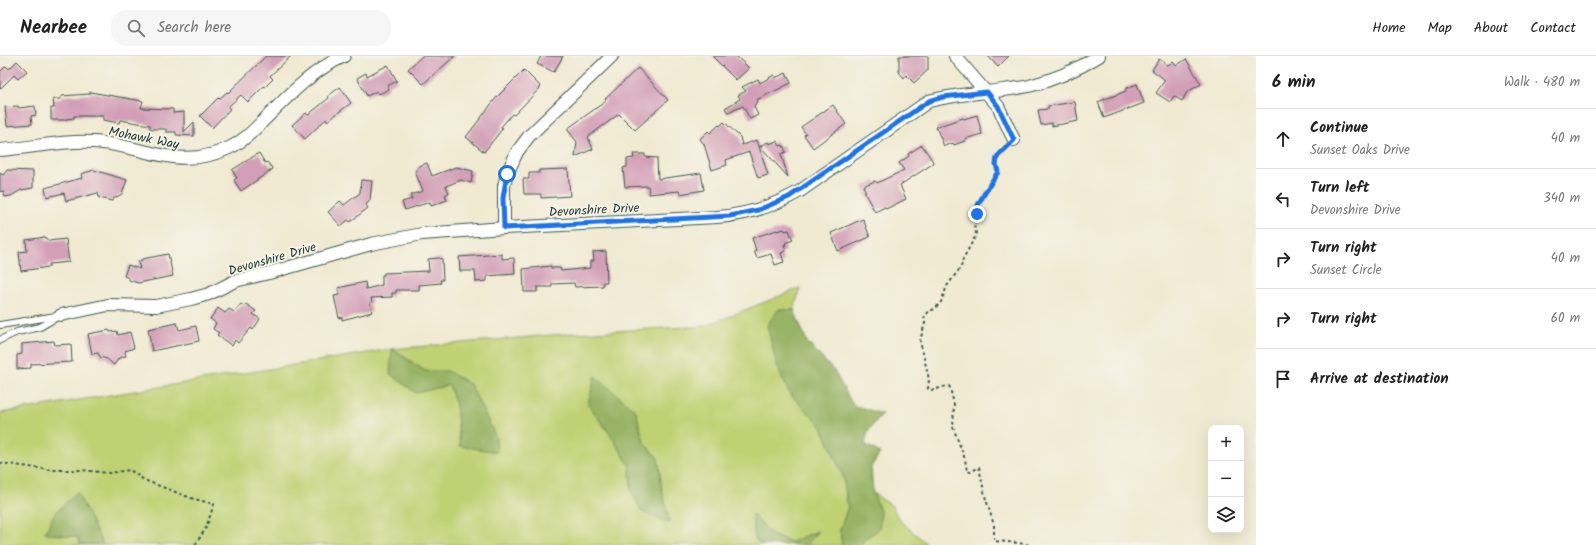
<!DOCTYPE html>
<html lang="en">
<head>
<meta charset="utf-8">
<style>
	body { margin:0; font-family:Kalam,sans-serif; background:#f6f6f6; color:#222 }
	.controls { position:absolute; right:12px; bottom:12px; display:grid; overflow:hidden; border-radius:8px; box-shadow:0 4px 16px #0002 }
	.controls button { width:36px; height:36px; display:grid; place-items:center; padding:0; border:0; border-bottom:1px solid #e0e0e0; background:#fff; color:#222; font:20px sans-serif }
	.stop { position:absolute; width:12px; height:12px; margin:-9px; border:3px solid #1a73e8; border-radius:50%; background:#fff }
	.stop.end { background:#1a73e8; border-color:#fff; box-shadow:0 1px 4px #0008 }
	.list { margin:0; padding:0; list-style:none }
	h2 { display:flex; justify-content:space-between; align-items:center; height:52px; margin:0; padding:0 16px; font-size:17px }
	h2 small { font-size:13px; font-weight:400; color:#767676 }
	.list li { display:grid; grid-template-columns:26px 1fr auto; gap:12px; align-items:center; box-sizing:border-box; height:60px; padding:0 16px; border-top:1px solid #e0e0e0 }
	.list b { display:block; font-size:15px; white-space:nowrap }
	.list p { margin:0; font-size:13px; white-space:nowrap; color:#767676 }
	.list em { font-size:13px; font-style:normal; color:#767676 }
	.icon { flex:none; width:22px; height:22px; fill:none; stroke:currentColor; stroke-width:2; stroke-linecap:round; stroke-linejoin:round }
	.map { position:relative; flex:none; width:1256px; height:489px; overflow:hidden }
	header { display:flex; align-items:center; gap:24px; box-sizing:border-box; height:56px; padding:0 20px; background:#fff; border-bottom:1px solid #e0e0e0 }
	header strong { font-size:19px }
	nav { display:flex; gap:22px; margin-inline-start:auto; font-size:14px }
	.search { width:280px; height:36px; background:#f6f6f6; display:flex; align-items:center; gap:10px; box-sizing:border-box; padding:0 14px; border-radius:16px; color:#767676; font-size:15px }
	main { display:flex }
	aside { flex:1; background:#fff }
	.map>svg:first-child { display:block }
	.green { fill:#c0d173; stroke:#708754; fill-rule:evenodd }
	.forest { fill:#98b365; stroke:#5c784c }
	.building { fill:#d39fb8 }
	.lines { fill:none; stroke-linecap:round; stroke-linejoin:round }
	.service-casing { stroke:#3e574c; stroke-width:8 }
	.minor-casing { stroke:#3e574c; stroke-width:14 }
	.path { stroke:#3e574c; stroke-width:2; stroke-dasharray:3 3; stroke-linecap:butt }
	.service { stroke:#fff; stroke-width:6 }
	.minor { stroke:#fff; stroke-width:12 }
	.route { stroke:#1a73e8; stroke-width:5 }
	.labels { text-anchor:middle; stroke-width:4; stroke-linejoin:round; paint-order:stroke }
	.street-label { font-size:13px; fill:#1f3d34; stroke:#f7f3e8 }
</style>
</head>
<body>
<header>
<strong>Nearbee</strong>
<div class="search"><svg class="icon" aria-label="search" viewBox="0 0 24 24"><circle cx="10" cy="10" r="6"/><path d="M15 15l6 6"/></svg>Search here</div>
<nav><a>Home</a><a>Map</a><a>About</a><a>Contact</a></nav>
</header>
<main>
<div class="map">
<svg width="1256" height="489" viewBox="0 0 1256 489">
	<rect width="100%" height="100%" fill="#f7f3e8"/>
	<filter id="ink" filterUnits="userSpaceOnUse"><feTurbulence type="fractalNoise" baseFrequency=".025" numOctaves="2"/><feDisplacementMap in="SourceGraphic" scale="8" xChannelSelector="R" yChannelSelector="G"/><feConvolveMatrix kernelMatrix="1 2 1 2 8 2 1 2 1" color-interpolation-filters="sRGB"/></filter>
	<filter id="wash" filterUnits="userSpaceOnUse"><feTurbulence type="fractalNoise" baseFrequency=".012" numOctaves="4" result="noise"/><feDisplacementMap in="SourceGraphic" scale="16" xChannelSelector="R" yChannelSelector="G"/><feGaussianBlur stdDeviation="0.9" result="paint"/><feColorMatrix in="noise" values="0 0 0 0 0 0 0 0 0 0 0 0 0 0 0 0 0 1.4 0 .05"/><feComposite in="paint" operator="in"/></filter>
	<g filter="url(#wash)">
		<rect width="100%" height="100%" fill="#f0ead2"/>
		<g class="green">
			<path d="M800,232L794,254L779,253L808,357L822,371L843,420L848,451L840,474L842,489H807L817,475L791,486L774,480L752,458L755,482L761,489H103L77,437L45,477L77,481L81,489H0V357L392,293L575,277L705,270ZM393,293L425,315L470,328L481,353L460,390L456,349L449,329L391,318ZM588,348L636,355L644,387L658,402L662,434L669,467L631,435L630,410L610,378Z"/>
			<path d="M873,437L892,450L899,464L928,489H862L863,484L881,458Z"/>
		</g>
		<g class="forest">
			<path d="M779,253L794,254L807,286L834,315L853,349L882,358L868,375L865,388L880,397L871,411L873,437L881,458L879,473L863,484L862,489H842L840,474L848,451L843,420L822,371L789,337L777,310L767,269Z"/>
			<path d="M392,293L425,315H447L470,328L496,381L497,396L460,390L456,349L449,329L416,337L390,318Z"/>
			<path d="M595,320L636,355L644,387L658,402L662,434L670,467L642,456L631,435L630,410L610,378L588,348Z"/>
			<path d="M77,436L103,489H81L77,481L45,477L55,457Z"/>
			<path d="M752,458L774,480L791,486L818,475L807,489H761L755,482Z"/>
		</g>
		<g id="blocks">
			<g class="building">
				<path d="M266,0H291L270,20L273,23L265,31L264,30L248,46L241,39L228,51L230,53L212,72L200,60L218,42L219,43L227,36L228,37Z"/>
				<path d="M422,0H455L423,28L408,13Z"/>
				<path d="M541,0H563L554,16L537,8Z"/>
				<path d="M712,0H736L749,12L736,24Z"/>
				<path d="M899,0H928V14L914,27L906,19L904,22L899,16Z"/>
				<path d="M988,0H1009L998,11Z"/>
				<path d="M1159,3L1168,9L1173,6L1176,10L1186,3L1201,28L1187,36L1182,45L1174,40L1170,46L1156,37L1165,24L1152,14Z"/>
				<path d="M17,5L27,15L18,23L14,19L0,33V16L6,10L9,13Z"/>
				<path d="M388,9L397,25L387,30L389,33L379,38L377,35L367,40L357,22L366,17L367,20Z"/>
				<path d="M638,12L668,44L635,74L619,58L588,81L593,93L575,101L577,86L567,73L606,45L605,43Z"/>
				<path d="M524,14L541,31L514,59L512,58L501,71L503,72L484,96L466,81L496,42Z"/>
				<path d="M786,17L791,27L758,43L754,51L758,59L750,63L743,50L728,57L725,52L740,43L738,39L746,35L742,31L758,23L760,27L774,19L775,22Z"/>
				<path d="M1137,28L1144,47L1104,62L1098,46L1126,35L1125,33Z"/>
				<path d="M340,31L351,47L327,65L326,63L305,83L292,69L306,57L308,59L329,42L328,40Z"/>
				<path d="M90,36L143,45L141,52L173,53V57L184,56V76L194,66V80L176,79V76H166V73H150V69L120,64L119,67L103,64V60H74V62L66,63V64H51V52H54L53,43H61V40L90,38Z"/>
				<path d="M1075,46L1078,65L1052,70V67L1041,69L1038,54L1048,53V50Z"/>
				<path d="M833,49L846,68L813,92L804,79L806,78L801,71Z"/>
				<path d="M18,50L19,52L35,50L36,59L31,60L32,68L7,70L5,51Z"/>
				<path d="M977,59L982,78L965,83V85L954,89L953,87L944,90L936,71L963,62L964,63Z"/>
				<path d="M724,66L740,81L742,89L757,84L768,119L758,122L749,96L726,104L727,109L712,114L704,88L700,83L708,75L710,77L719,69L720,70Z"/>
				<path d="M777,85L780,90L783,89L786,96L781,98L788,121L760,90L768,86L769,88Z"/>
				<path d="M922,89L934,107L900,129L906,143L886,153L885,151L875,156L864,136H866L863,130L875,125L877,127L904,114L899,107L909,100L908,98Z"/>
				<path d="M259,97L265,107L267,106L273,113L241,135L234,124L237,122L232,114Z"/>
				<path d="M633,98H645V101L657,102L658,123L701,117L704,134L680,138L679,135L649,138L648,130L625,131L623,112L627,111V103L634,102Z"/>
				<path d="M427,107L432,120L456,111L473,115L471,127L461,124L446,130L449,137L445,139L447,144L431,150L430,146L405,154L402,146L412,143L410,139L423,135L415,116L419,110Z"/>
				<path d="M568,113L570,140L541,142V138H524L523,123H529V117H539V114Z"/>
				<path d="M7,114L33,115V132L21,134L11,140L5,141L3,135L0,136V117L3,119Z"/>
				<path d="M94,114L127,124L122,138L113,143L112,145L99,142L98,137L66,145L64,137L47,141L45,132L82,122L81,118Z"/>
				<path d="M361,124L372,125L370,144L366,149L368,152L350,166L348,164L341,170L328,156L340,145L344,149L360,137Z"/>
				<path d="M863,163L870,181L838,195L831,177Z"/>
				<path d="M784,173L785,175L789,174L793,184L785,187L786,189H784L786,195L781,197L784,206L775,209L771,198L757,202L754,195L756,194L752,182L777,174V175Z"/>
				<path d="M45,181L48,185L66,183L69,206L49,208V211L21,215L19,196L27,195L26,184Z"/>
				<path d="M606,195L607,226H603V230L575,231L574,227L552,228V231H537V236H524L523,213L551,210V212H560L561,215L590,212V205H594L593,196Z"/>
				<path d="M168,198L173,220L138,227L129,224V222L124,220L128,209L140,213L138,206L142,204V203Z"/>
				<path d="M502,198V203L514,202L515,218L487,220V225L476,226L475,215H460L459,201Z"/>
				<path d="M439,202L442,203L443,224H440L441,227L419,229V234H396V237H392V241L371,242L372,246L370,247L372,256L342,264V261L339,262L334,240L339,239L338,232L365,226L366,233L382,229V219H384V217L429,215L428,203Z"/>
				<path d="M241,248L244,250L246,248L256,255L253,258L260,263L253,274L251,272L238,287L235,284L232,290L217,279L219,277L213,273L216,267L210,263L218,252L225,257L229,253L234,256Z"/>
				<path d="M177,267L179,274L196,270L199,285L152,295L148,273Z"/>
				<path d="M109,274L110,276L117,275L118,279L130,276L134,292L125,295L126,300L119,302L114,309L107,303L100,301L98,297L92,298L88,278Z"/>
				<path d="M54,285L55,289L71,288L72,306L31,308V312L17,313V299L22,298V288Z"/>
			</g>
		</g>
	</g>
	<g filter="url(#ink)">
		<use href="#blocks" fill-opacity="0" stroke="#3e574c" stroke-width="1"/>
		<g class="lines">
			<g class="service-casing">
				<g id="service">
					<path d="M0,269L56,260"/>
					<path d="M0,284L17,276L40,271L61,259"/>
				</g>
			</g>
			<g class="minor-casing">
				<g id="minor">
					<path d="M955,0L998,50L1014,84"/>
					<path d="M0,94C31,92 62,84 93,86C144,89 178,116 229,92C244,85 255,73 266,62C290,38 313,14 344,0"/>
					<path d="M504,172V130L507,118L517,96L529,80L612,0"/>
					<path d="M61,259L108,249L156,250L191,243L209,238L235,225L269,217L371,188L422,178L504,172L717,161C746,159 774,150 800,135L929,45C962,36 996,37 1029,30C1054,24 1078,13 1099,0"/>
				</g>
			</g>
			<g class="path">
				<path d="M1007,90C994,103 997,100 998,116L978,148L976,153L977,162L974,169L976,177L975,181L963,203L961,211L947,230L941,246L935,253L929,255L924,262L925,267L920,285L929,323L928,333C934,336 942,330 949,330L950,332L954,348L953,371L965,403L967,415L971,416L979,411L985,440L994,469V485C1006,486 1017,486 1029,489"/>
				<path d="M0,407L52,414H81L109,417L130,414L144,424L191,442L214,448L206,472L195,489"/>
			</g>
			<use href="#service" class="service"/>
			<use href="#minor" class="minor"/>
		</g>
	</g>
	<g class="lines" filter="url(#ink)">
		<path class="route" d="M507,118L503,142L504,172L730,160L758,154L789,141L929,45L943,41L987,36L998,50L1014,84L997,101L996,108L998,116C995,120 977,149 977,152C976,155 977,156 977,158"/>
	</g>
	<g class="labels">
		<g class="street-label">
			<text transform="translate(144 81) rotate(11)" y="5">Mohawk Way</text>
			<text transform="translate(594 153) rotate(-3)" y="5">Devonshire Drive</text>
			<text transform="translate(272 202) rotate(-16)" y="5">Devonshire Drive</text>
		</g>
	</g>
</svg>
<div class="controls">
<button>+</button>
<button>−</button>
<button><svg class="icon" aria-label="layers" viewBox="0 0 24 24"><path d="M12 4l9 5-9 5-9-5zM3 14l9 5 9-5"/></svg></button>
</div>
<div class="stop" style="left:507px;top:118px"></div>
<div class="stop end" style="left:977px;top:158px"></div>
</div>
<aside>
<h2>6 min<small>Walk · 480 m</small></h2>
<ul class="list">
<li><svg class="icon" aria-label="ahead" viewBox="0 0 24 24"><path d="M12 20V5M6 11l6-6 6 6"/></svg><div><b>Continue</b><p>Sunset Oaks Drive</p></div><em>40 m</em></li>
<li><svg class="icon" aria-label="left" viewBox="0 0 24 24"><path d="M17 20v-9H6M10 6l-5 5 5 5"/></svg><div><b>Turn left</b><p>Devonshire Drive</p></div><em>340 m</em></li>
<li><svg class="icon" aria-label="right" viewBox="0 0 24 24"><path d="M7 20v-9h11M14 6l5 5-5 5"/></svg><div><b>Turn right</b><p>Sunset Circle</p></div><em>40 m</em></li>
<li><svg class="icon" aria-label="right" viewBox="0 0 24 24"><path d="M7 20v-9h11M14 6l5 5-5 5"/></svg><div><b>Turn right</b></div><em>60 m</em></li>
<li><svg class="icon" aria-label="arrive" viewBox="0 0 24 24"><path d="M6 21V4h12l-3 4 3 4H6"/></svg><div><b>Arrive at destination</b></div></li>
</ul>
</aside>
</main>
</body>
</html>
